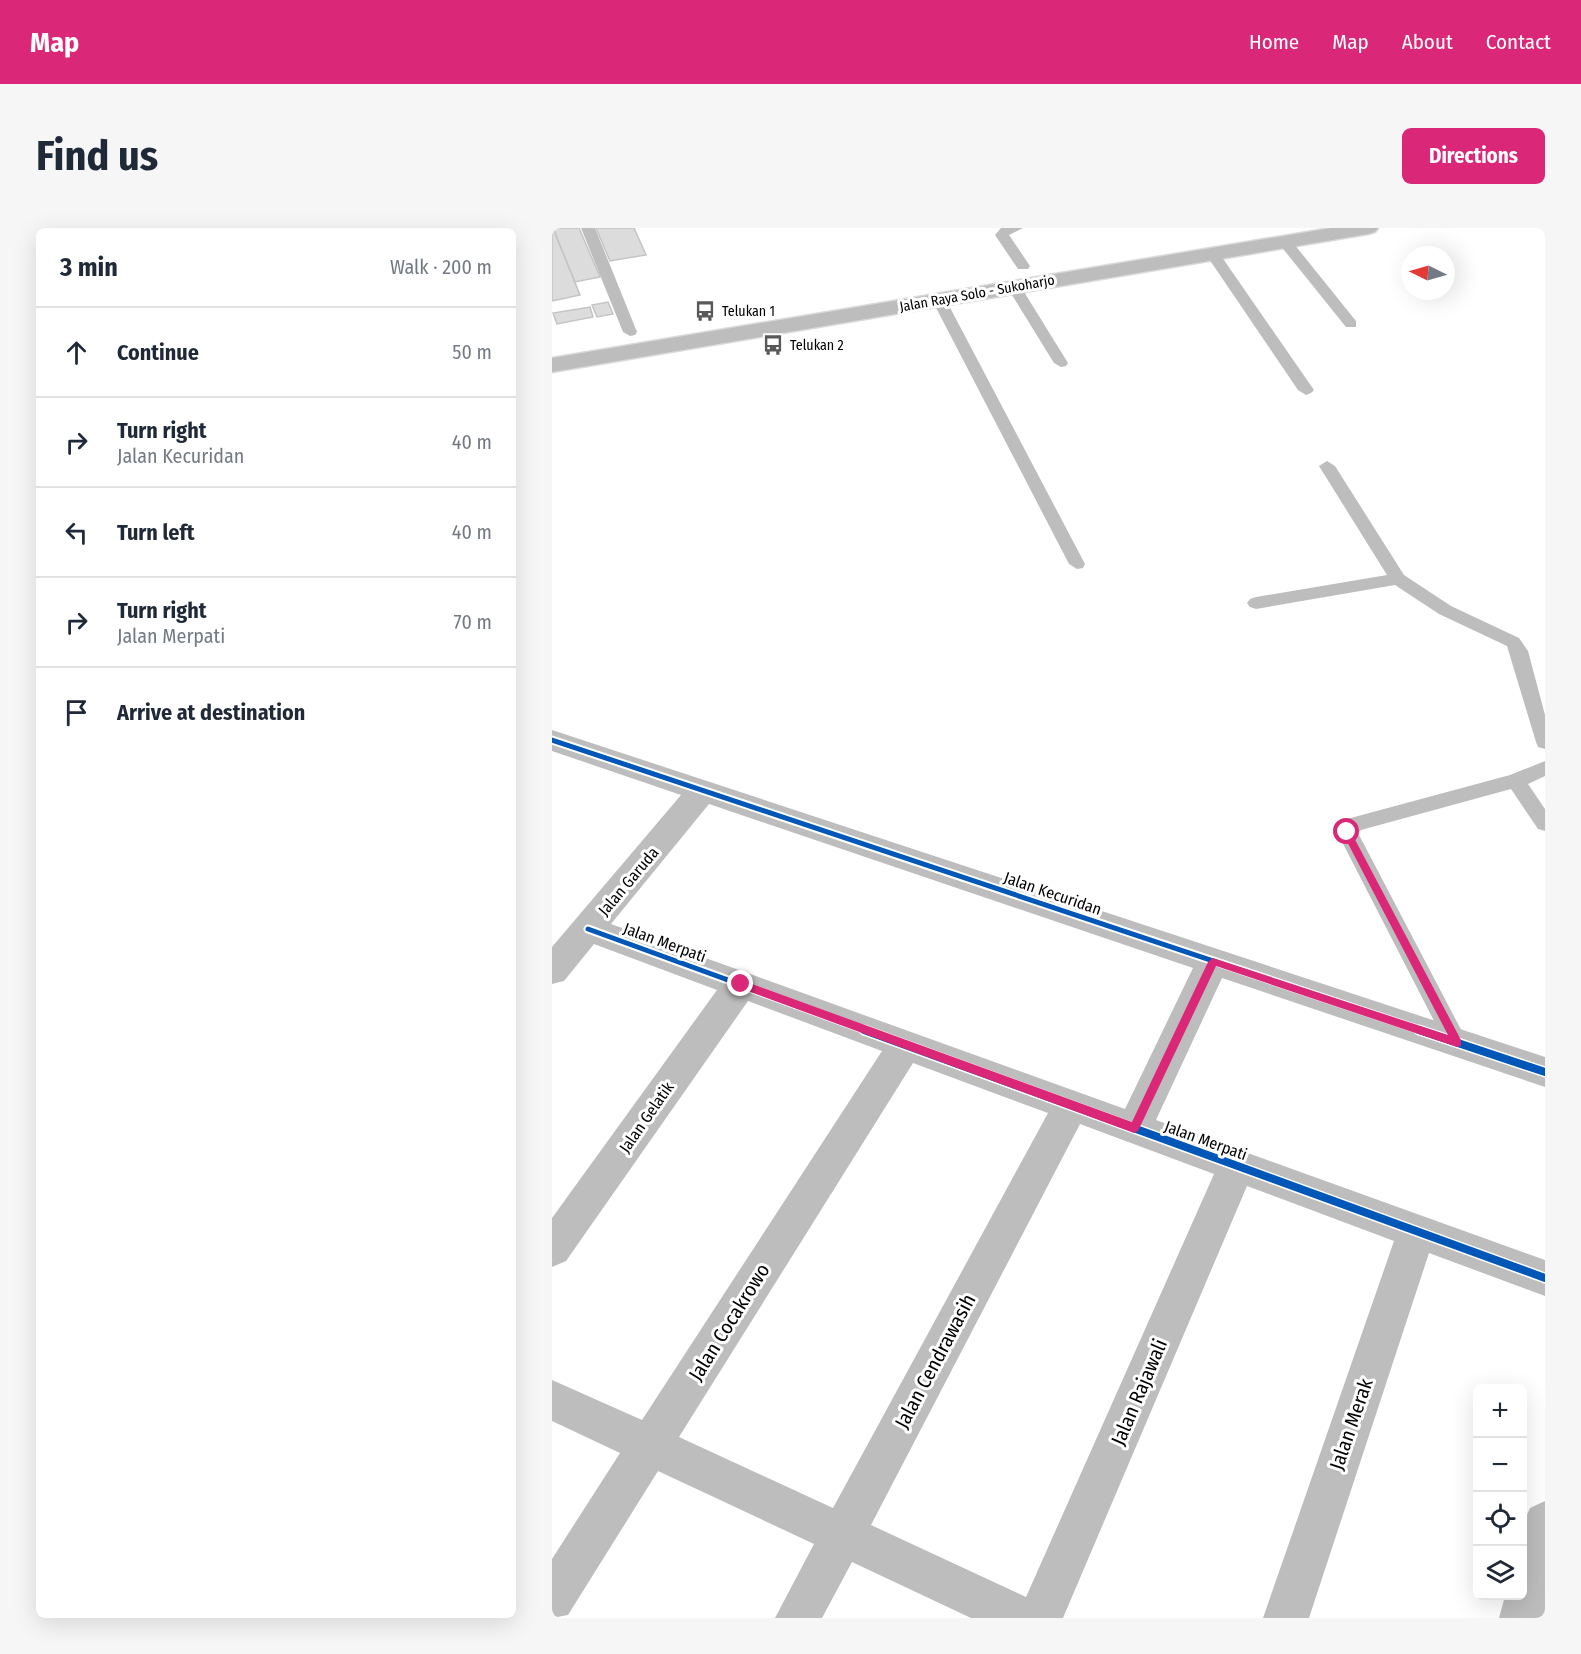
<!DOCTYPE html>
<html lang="en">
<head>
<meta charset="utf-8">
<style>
	body { margin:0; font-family:"Fira Sans Condensed",sans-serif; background:#f6f6f7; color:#1f2937 }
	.controls { position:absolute; right:18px; bottom:18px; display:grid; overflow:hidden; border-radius:9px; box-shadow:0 6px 24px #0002 }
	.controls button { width:54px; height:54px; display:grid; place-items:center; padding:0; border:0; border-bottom:2px solid #e0e1e3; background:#fff; color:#1f2937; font:30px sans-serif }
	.compass { position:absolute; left:849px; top:18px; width:54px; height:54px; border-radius:50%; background:#fff; box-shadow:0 6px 24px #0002; rotate:275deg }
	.stop { position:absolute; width:18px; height:18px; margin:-14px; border:4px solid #db2777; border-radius:50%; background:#fff }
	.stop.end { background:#db2777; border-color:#fff; box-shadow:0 2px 6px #0008 }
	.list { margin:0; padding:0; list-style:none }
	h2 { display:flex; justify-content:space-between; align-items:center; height:78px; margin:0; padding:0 24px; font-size:26px }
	h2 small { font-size:20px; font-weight:400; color:#747a83 }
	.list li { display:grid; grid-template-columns:39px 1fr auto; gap:18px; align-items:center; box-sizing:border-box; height:90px; padding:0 24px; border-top:2px solid #e0e1e3 }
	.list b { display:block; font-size:22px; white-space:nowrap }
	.list p { margin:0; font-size:20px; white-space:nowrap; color:#747a83 }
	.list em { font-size:20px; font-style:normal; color:#747a83 }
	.icon { flex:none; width:33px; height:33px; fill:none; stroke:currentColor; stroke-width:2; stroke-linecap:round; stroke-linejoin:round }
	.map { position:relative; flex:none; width:993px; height:1390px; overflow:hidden; border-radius:9px }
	header { display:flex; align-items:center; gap:36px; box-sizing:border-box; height:84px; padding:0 30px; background:#db2777; color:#fff }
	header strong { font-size:28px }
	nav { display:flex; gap:33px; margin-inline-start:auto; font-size:21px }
	.intro { display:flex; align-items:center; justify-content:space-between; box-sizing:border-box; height:144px; padding:0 36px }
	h1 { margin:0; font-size:42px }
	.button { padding:15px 27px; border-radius:9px; background:#db2777; color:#fff; font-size:21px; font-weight:700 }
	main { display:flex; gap:36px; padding:0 36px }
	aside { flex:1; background:#fff; border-radius:9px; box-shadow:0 6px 24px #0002 }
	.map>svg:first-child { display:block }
	.building { fill:#dcdcdc; stroke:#c4c4c4; stroke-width:1.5 }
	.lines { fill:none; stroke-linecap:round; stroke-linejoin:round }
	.primary-casing { stroke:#dbdbdb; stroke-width:3 }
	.lane { fill:#bdbdbd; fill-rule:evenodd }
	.street { fill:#bdbdbd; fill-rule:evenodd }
	.primary { fill:#bdbdbd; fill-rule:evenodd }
	.cycleway-far1-casing { stroke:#fff; stroke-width:9 }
	.cycleway-casing { stroke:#fff; stroke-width:11 }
	.cycleway-far1 { stroke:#0057b8; stroke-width:5 }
	.cycleway { stroke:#0057b8; stroke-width:8 }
	.route { fill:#db2777 }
	.labels { text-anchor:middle; stroke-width:6; stroke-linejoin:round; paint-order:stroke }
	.far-street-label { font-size:14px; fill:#000; stroke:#fff }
	.far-poi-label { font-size:14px; fill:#000; stroke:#fff; text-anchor:start }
	.street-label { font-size:16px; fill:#000; stroke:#fff }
	.near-street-label { font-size:20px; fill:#000; stroke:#fff }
</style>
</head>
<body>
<header>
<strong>Map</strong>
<nav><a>Home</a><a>Map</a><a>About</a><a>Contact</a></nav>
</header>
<div class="intro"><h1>Find us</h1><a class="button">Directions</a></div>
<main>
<aside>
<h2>3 min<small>Walk · 200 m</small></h2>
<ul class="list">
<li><svg class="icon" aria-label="ahead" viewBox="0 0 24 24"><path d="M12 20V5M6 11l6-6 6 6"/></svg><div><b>Continue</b></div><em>50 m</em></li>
<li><svg class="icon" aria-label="right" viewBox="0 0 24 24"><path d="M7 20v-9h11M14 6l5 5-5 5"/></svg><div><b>Turn right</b><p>Jalan Kecuridan</p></div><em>40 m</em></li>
<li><svg class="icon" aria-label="left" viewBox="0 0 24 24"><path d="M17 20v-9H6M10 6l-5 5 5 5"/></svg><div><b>Turn left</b></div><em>40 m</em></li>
<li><svg class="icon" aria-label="right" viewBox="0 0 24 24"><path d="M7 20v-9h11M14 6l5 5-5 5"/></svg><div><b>Turn right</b><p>Jalan Merpati</p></div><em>70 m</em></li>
<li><svg class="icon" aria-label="arrive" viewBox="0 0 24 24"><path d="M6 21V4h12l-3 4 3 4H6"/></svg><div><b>Arrive at destination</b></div></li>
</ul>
</aside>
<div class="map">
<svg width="993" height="1390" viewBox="0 0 993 1390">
	<rect width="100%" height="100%" fill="#fff"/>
	<g class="building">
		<path d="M0,0H1L28,67L0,73Z"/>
		<path d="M1,0H27L48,49L23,54Z"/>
		<path d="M44,0H82L94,27L58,33Z"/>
		<path d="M56,74L61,86L45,89L40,77Z"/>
		<path d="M38,79L41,89L5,96L1,85Z"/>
	</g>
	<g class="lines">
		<g class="primary-casing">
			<path id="primary" d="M779,0H826L823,4L816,6L0,144V130Z"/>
		</g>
		<g class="lane">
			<path d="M29,0H43L85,104L83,107L78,108L71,104Z"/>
			<path d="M449,0H471L457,7L478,38L476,41H466L443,7Z"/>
			<path d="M733,10L738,11L804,93V99H794L728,17L726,14Z"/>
			<path d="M660,21L665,22L762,162L759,165L754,167L746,162L653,25Z"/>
			<path d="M462,55L469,59L516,135L514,138L509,139L502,135L455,59Z"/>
			<path d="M387,68L394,72L533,336L531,340L525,341L517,336L380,72Z"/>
			<path d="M775,233L783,238L852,347L899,378L967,410L976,423L993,487V521L986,519L984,514L955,418L887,386L843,357L704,381L698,379L695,375L698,371L704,369L835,347L767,238Z"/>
			<path d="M993,533V548L976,556L993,581V603L986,601L959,561L809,602L806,605L916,815L913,822L905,824L897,822L785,604L795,591L958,547Z"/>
		</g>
		<g class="street">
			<path d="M0,502L993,829V859L670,750L604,892L993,1032V1068L877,1025L757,1390H711L842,1013L695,958L511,1390H419L300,1334L270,1390H223L262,1316L106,1243L16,1387L0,1390V1331L68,1225L0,1193V1152L90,1192L330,823L196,773L14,1033L0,1039V990L165,762L42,716L12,753L0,756V719L129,567L0,523ZM157,576L641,740L573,881L59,696ZM361,835L496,885L281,1280L127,1209ZM528,896L662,946L474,1369L319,1297Z"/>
			<path d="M993,1273V1390H947L953,1368H970V1298L978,1280Z"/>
		</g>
		<use href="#primary" class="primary"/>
		<g class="cycleway-far1-casing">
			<g id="cycleway-far1">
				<path d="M0,512L871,803"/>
				<path d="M36,701L316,803"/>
			</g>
		</g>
		<g class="cycleway-casing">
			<g id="cycleway">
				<path d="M312,802L993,1050"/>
				<path d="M867,802L993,844"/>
			</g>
		</g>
		<use href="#cycleway-far1" class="cycleway-far1"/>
		<use href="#cycleway" class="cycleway"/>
	</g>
	<path class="route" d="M795,601L799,604L909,812V818L905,819L664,738L586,903L582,905L185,759L184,756L189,752L192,753L580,894L656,734L661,730L896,807L790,604Z"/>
	<defs>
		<g id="bus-bare" transform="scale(1.62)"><path d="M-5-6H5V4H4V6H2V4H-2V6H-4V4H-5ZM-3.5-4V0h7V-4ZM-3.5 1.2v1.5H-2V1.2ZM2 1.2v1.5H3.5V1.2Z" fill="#595959" stroke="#fff" stroke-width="2.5" paint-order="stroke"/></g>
	</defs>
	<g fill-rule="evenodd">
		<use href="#bus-bare" x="153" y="83"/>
		<use href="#bus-bare" x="221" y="117"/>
	</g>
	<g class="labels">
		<g class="far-street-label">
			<text transform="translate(425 65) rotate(-10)" y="5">Jalan Raya Solo - Sukoharjo</text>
		</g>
		<g class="far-poi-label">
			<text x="170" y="88">Telukan 1</text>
			<text x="238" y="122">Telukan 2</text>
		</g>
		<g class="street-label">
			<text transform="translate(76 653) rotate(-50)" y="6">Jalan Garuda</text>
			<text transform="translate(501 665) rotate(19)" y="6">Jalan Kecuridan</text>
			<text transform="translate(113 714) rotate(20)" y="6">Jalan Merpati</text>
			<text transform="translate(94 889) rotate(-55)" y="6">Jalan Gelatik</text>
			<text transform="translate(654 912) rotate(20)" y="6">Jalan Merpati</text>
		</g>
		<g class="near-street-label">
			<text transform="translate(177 1094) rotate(-58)" y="7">Jalan Cocakrowo</text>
			<text transform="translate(383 1133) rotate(-62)" y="7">Jalan Cendrawasih</text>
			<text transform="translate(587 1164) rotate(-67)" y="7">Jalan Rajawali</text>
			<text transform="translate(799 1196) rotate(-71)" y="7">Jalan Merak</text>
		</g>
	</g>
</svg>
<div class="controls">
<button>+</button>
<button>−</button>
<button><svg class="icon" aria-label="locate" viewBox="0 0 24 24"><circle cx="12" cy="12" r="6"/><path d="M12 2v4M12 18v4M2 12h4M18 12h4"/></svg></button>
<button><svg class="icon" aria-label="layers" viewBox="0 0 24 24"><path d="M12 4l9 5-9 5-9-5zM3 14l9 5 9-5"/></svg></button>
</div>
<svg class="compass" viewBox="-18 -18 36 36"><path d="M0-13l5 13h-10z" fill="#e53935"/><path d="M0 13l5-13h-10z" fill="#747a83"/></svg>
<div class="stop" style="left:795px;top:604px"></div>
<div class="stop end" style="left:189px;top:756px"></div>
</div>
</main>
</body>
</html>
